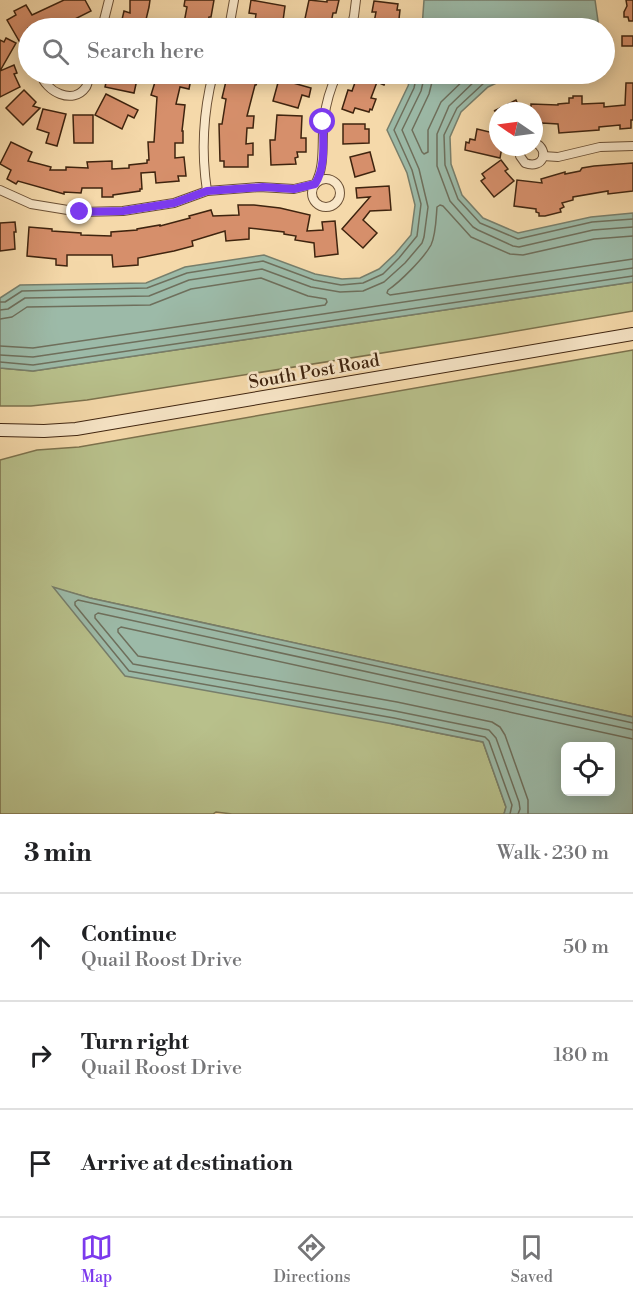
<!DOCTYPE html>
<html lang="en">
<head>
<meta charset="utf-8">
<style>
	body { margin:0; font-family:"Libre Bodoni",serif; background:#f2f2f2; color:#202124 }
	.controls { position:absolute; right:18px; bottom:18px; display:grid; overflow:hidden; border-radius:9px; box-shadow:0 3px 15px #0003 }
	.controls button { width:54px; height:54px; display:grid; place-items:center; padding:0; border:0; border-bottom:2px solid #e0e0e0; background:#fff; color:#202124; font:30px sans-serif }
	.compass { position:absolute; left:489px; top:102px; width:54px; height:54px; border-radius:50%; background:#fff; box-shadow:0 3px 15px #0003; rotate:283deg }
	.stop { position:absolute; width:18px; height:18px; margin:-14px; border:4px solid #7c3aed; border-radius:50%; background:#fff }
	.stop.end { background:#7c3aed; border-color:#fff; box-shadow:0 2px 6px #0008 }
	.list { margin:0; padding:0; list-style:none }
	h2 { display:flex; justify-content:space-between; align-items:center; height:78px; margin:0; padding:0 24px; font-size:26px }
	h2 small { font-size:20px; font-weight:400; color:#757577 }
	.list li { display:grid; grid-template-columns:39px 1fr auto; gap:18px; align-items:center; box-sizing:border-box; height:108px; padding:0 24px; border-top:2px solid #e0e0e0 }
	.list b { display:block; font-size:22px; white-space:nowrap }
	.list p { margin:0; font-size:20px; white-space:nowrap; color:#757577 }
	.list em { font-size:20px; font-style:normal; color:#757577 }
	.icon { flex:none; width:33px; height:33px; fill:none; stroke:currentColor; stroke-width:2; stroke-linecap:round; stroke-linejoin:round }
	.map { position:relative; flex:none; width:633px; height:814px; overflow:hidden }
	.search { position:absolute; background:#fff; box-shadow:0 3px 15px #0003; left:18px; right:18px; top:18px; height:66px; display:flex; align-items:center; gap:15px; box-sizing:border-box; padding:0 21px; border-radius:33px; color:#757577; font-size:22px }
	.sheet { height:402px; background:#fff }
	nav { display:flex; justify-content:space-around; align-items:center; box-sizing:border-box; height:84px; border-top:2px solid #e0e0e0; background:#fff; font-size:16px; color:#757577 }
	nav a { display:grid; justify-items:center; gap:3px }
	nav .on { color:#7c3aed }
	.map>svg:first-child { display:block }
	.green { fill:#b8c08b; stroke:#7c724d; stroke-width:1.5 }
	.water { fill:#9cbaa8; stroke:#777e6b; stroke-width:1.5; fill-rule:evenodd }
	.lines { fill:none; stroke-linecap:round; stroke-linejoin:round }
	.shore { stroke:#6e6f5c; stroke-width:1.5 }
	.building { fill:#d68f6b; stroke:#3f240f; stroke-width:1.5 }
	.street-casing { stroke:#6c5136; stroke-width:10 }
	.secondary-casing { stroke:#3f240f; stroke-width:14 }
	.street { stroke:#f8e6c8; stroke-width:8 }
	.secondary { stroke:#f8e6c8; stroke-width:12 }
	.route { stroke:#7c3aed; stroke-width:8 }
	.labels { text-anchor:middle; stroke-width:5; stroke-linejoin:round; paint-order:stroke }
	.street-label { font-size:18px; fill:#3f240f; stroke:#f8e6c8 }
</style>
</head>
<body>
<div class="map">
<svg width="633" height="814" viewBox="0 0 633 814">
	<rect width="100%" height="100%" fill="#f5d9aa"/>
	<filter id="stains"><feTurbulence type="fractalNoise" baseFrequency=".00333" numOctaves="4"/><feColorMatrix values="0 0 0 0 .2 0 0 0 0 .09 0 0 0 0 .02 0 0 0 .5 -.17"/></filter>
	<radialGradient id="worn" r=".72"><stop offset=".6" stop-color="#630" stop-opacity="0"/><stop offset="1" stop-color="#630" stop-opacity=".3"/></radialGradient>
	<g class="green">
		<path d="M633,282V311L476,338L87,400L31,406H0V368L33,371Z"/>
		<path d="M633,350V717L90,598L54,588L393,724L483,742L506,807L504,814H232L216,812L213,814H0V460L37,450L79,447Z"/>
	</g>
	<g class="water">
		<path d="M424,0H595L599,28H422Z"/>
		<path d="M412,74H516L488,87L461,112L450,137L451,164L462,195L483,218L518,233L591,217L633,213V282L33,371L0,368V298L20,285L146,283L185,267L264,255L315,274L342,279L360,278L379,269L395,254L411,235L415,205L407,173L387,130L408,86Z"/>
		<path d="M53,587L90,598L633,717V814H504L506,807L483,742L393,724L125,676ZM566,746H610V792H566Z"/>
	</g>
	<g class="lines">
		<g class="shore">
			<path d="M434,74L429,94L412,130L422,152L424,154L428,152V130L441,102L470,74"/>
			<path d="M485,74L479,77L449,106L437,134V166L450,201L473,227L478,230L513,246L519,247L593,230L633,227"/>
			<path d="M502,74L485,82L457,108L444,135L445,165L458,199L480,223L518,239L592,222L633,219"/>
			<path d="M633,236L594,239L523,255L510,254L471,237L443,206L440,205L437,207C436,219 436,234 431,245C424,258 400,282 388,290L387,293L390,295L633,259"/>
			<path d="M0,302H5L22,291L147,288L187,273L263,261L314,280L341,285L363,283L383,274L399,258L417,236L421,204L412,170L394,130L414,88L417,74"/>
			<path d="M0,310L8,309L25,298L149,296L189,280L262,269L311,287L340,292L363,291L384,282L405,263L422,243L424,237L428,207L419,169L402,130L421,91L425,74"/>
			<path d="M0,319L12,317L27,307L150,305L191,289L261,278L308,296L326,299L327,302L325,305L33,348L0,346"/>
			<path d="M0,355L33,357L633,268"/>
			<path d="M0,362L33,365L633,276"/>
			<path d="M510,814L512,805L489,741L485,737L394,718L129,671L75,605V602L78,600L633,723"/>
			<path d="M518,814L520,809L519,802L496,738L489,730L395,711L133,664L95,618V615L98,613L633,730"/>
			<path d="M528,814V800L505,735L500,727L492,722L397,702L138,656L118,632V629L121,627L633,739"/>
		</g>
	</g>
	<g class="building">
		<path d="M64,0H85L91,11L69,22L67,19L48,28H43L42,26L36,28H28V42L22,46L7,20L16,15L14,11L26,5L32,15Z"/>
		<path d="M130,0H150L149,7L144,28H120L124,11L130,13Z"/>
		<path d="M185,0H214L211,17H209L206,28H183L187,7L184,6Z"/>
		<path d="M251,0L285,6L282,28H254L256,14L249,13Z"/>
		<path d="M309,0L327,2V0H339L336,13H333L330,28H303Z"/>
		<path d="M626,0H633V21H629L628,17H624V12L627,6Z"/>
		<path d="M374,1L398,4L397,10H400L398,28H373L376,12H372Z"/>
		<rect x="622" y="36" width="11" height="10"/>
		<path d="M6,38L16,43L0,71L14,65L17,73L14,74L20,87L0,97V40L4,42Z"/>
		<path d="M108,74H132L138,75L134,93L105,87Z"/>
		<path d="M161,74H192L189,89L180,87L176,104L185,105L182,131H183V143H175V158L184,157L186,176H178L179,181L156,183L155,172L141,173L142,189H140V191L113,195V197H102V188H82L81,193L64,192V194L18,181L16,184L7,179L11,170L0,164L11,142L32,152L28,161L51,167L50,170H66V167L88,168L87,162L112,161V169L129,168V165L147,163V160H149L148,142H154L157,97L151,95L155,82L159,83Z"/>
		<path d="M234,74H261L256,85H255L247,116H254L253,128H247L246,144L253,143V155H248V167H224V161H220L219,124H222L226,99L222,98L226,81L232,82Z"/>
		<path d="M358,74H388L384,85L377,82L371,98L376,99L372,110L370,109L369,112L355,108L353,113L342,109L348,90L352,91Z"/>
		<path d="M279,79L311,88L309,97L302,95L298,108L273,101Z"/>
		<path d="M626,83H633V120H631V128L620,129V125L599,127V130L559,133L558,124L542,123V127H534V111H531V104L558,105V104L569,103V98H573V96H582V104L604,103V107L625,105Z"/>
		<path d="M24,90L36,102L33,106L40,108L23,125L6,108Z"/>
		<path d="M106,94L138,110L134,118L128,115L122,129L95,115Z"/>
		<path d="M516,100L521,111H494Z"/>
		<path d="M43,109L66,114L57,146L46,143L49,133L37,129Z"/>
		<path d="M73,115H93V143H74Z"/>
		<path d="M277,115L302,116L301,138H306V152H297L298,157L295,158L296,164L271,165L270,140H275Z"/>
		<path d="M343,124H365V129H369V143L343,144Z"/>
		<path d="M477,129L498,134V147H502L500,158L465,150L466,142L469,143L470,139L475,140Z"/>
		<path d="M370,152L375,171L355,177L350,157Z"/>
		<path d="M501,160L508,169L505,171L514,181L494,197L481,181L485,178L482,174Z"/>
		<path d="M633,163V191L608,194V191L573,197V200L562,203L564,207L560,209L561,212L545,216H539V213L536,212V209L514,206L517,180L542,183L541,179L565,172V174L580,171L582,168L594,166Z"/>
		<path d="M389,186L391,210L370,211L363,220L377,233L363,248L342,229L370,197L357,198L356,188Z"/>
		<path d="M238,205H254L280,208L310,215L307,231L323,230L322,222L335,221L338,254L315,257L314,243L295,240L296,236L284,234V232L249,228V239L226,241L225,231L192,241L193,246L174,251L138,258V265L113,267L112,255H67V266L56,265V259L27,256L29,227L52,229V231L81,233V235L111,236V232L137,230V229L160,225V226L190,218L189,216L211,210L213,216L239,215Z"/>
		<path d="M15,222L16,232H14L15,249L0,251V223Z"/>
	</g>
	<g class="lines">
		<g class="street-casing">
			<g id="street">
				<path d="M102,28L109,0"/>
				<path d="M229,28L234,0"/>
				<path d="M351,28L354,16L356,0"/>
				<path d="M41,74C45,91 73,106 86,87C88,83 89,78 90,74"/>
				<path d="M521,147L520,156L525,163C543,170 551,150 534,142"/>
				<path d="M543,156L558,157L600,147L633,146"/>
				<circle cx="326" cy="193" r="14"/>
				<path d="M0,190L31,204L80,212L123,211L174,203L207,191L259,187L294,189L315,184C326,166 321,140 324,119C326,103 330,89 337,74"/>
				<path d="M207,191C201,151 203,113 213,74"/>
			</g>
		</g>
		<g class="secondary-casing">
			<path id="secondary" d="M0,430L44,431L76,429L633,334"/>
		</g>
		<use href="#street" class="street"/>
		<use href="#secondary" class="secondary"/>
	</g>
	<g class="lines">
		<path class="route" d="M80,212L123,211L174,203L207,191L263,187L294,189L315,184C326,167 323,142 323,122"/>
	</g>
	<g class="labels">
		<g class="street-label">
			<text transform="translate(314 371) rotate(-10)" y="6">South Post Road</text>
		</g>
	</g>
	<rect width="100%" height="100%" filter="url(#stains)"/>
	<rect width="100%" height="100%" fill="url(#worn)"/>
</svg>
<div class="controls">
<button><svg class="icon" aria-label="locate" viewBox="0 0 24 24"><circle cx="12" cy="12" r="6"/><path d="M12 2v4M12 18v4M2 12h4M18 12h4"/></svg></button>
</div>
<svg class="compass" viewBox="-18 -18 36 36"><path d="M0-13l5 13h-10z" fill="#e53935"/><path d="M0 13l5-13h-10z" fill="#757577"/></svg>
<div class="stop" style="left:323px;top:122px"></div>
<div class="stop end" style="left:80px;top:212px"></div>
<div class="search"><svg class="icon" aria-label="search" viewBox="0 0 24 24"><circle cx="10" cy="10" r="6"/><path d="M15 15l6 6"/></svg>Search here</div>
</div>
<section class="sheet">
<h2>3 min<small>Walk · 230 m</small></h2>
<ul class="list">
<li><svg class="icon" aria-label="ahead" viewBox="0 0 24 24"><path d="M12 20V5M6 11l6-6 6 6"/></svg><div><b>Continue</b><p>Quail Roost Drive</p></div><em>50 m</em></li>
<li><svg class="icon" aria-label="right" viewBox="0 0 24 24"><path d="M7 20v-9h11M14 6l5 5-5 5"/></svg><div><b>Turn right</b><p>Quail Roost Drive</p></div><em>180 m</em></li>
<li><svg class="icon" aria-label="arrive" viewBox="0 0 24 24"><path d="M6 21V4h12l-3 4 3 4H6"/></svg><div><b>Arrive at destination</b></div></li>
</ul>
</section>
<nav>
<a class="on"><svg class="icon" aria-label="map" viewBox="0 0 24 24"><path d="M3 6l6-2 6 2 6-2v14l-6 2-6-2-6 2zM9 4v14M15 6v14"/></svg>Map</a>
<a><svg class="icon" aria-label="directions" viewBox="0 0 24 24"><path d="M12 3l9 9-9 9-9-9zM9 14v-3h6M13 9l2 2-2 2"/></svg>Directions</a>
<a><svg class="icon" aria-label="saved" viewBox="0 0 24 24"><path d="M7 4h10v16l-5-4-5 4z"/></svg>Saved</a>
</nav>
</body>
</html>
